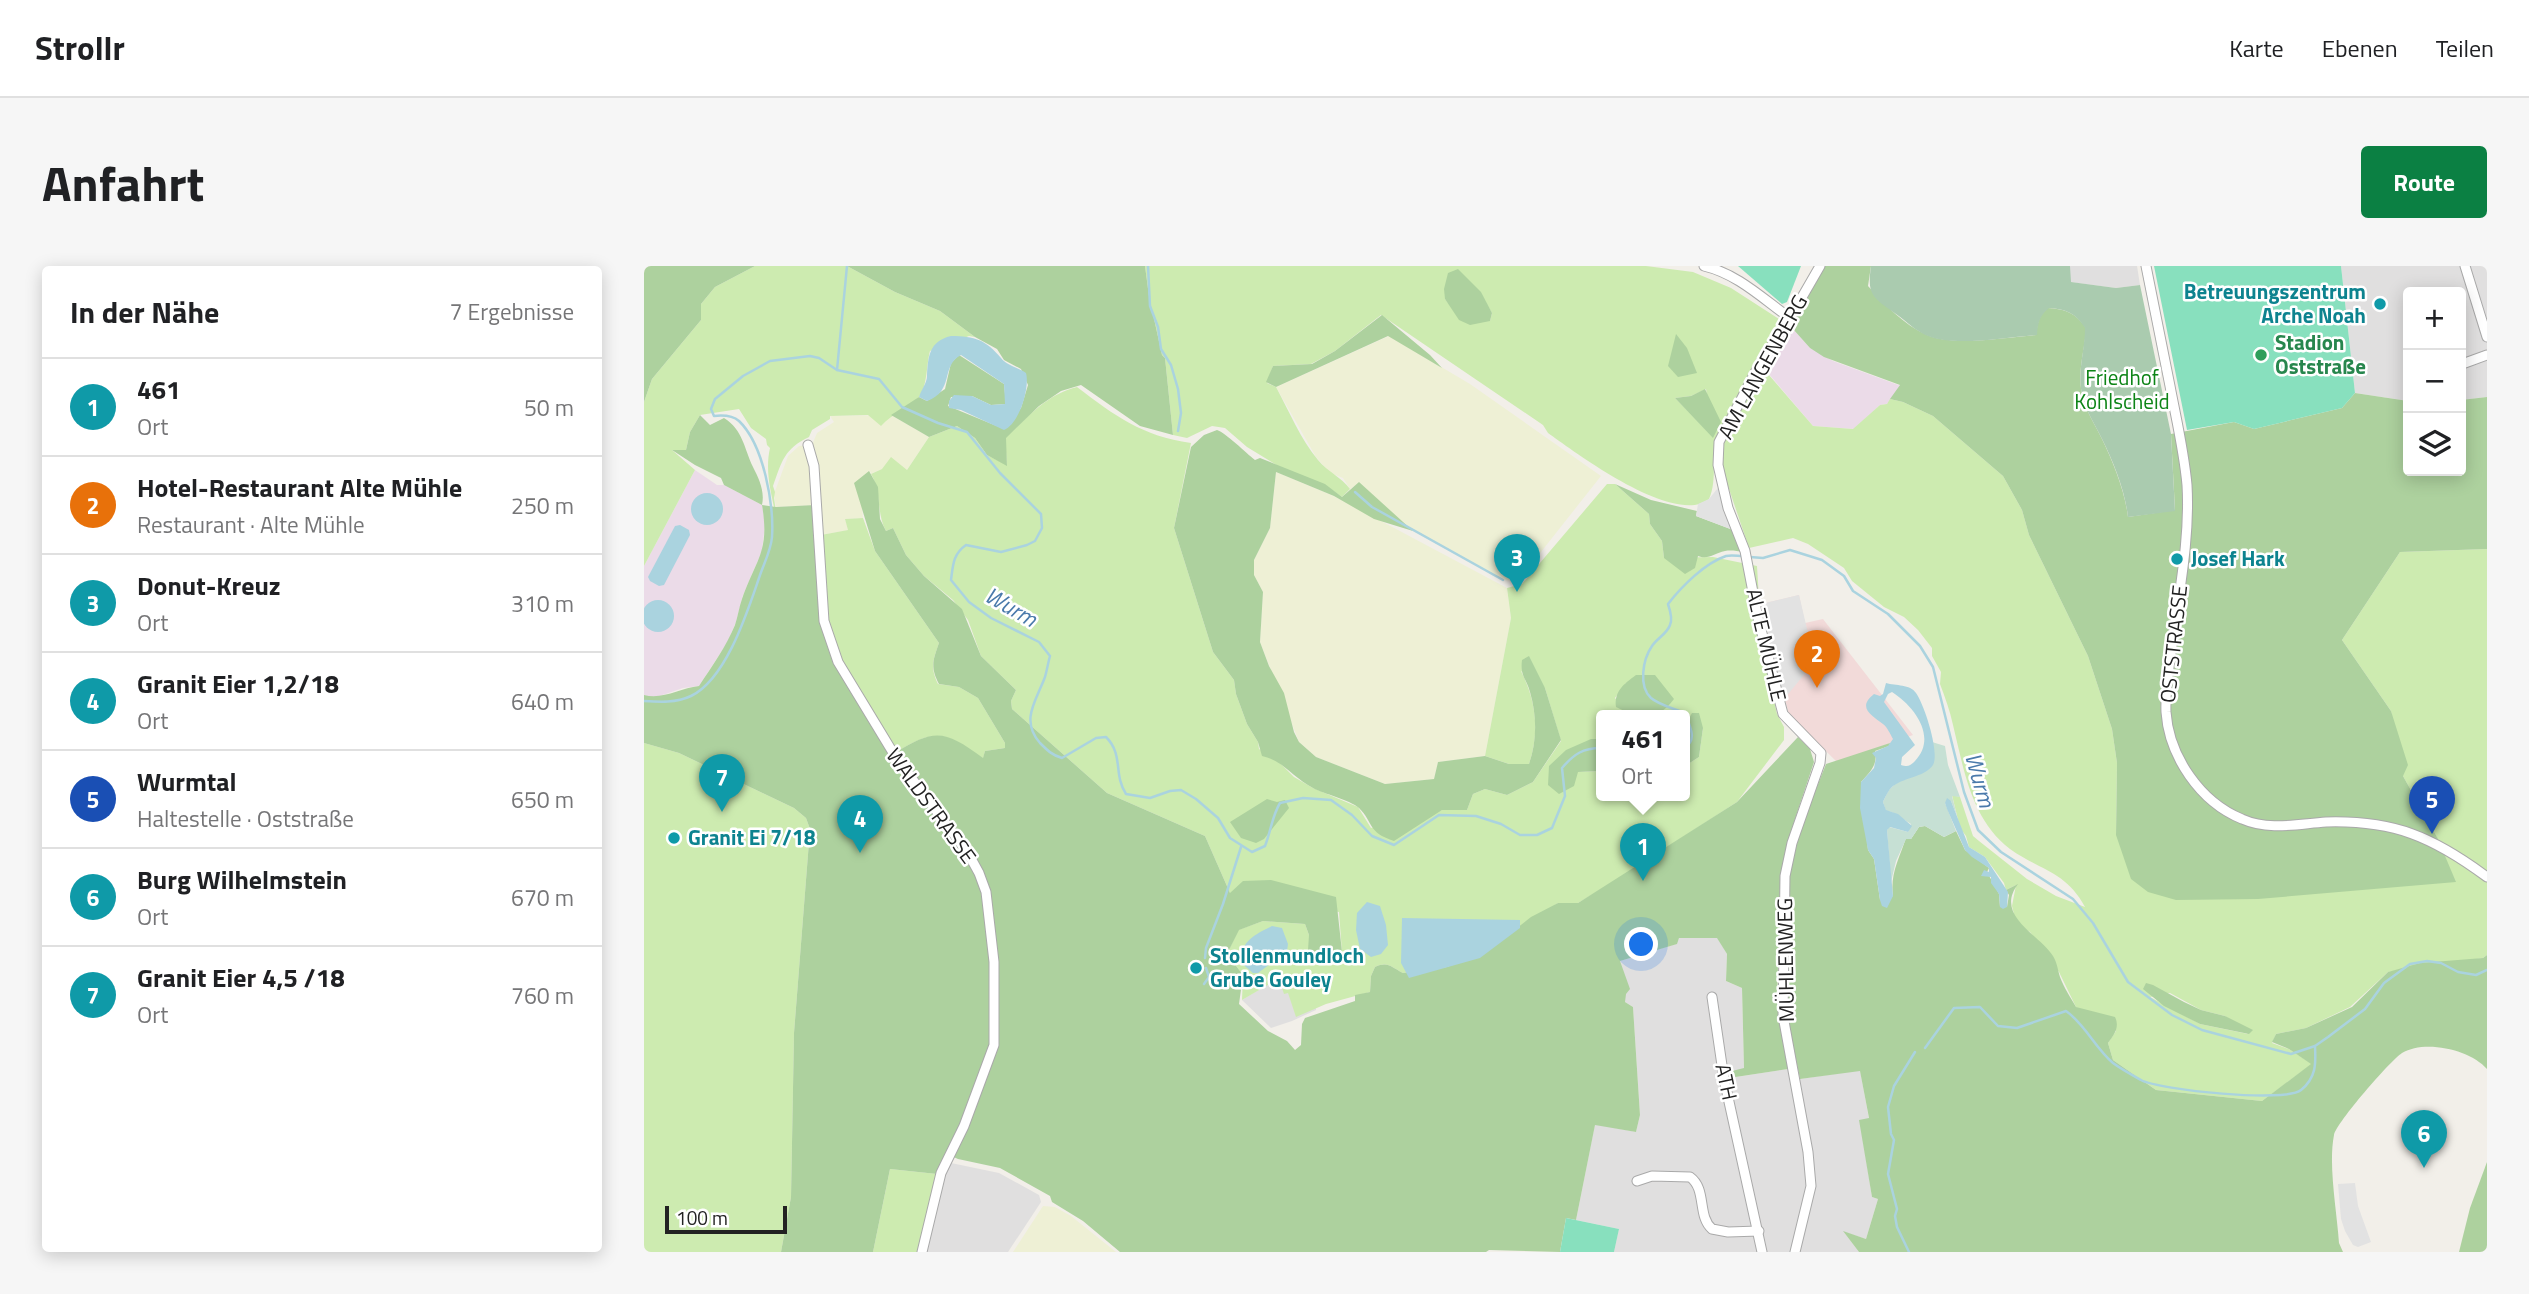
<!DOCTYPE html>
<html lang="de">
<head>
<meta charset="utf-8">
<style>
	body { margin:0; font-family:"Titillium Web",sans-serif; background:#f6f6f6; color:#202124 }
	.controls { position:absolute; right:21px; top:21px; display:grid; overflow:hidden; border-radius:7px; box-shadow:0 4px 18px #0003 }
	.controls button { width:63px; height:63px; display:grid; place-items:center; padding:0; border:0; border-bottom:2px solid #e0e0e0; background:#fff; color:#202124; font:35px sans-serif }
	.scale { position:absolute; left:21px; bottom:18px; width:122px; box-sizing:border-box; padding-left:7px; border:4px solid #222; border-top:0; font-size:19px; line-height:24px; white-space:nowrap; color:#222; -webkit-text-stroke:5px #fff; paint-order:stroke }
	.you { position:absolute; left:998px; top:679px; width:24px; height:24px; margin:-18px; border:5px solid #fff; border-radius:50%; background:#1a73e8; box-shadow:0 0 0 10px #1a73e833 }
	.badge { display:grid; place-items:center; width:46px; height:46px; border-radius:50%; background:#0b8043; color:#fff; font-size:23px; font-weight:700 }
	.pin { position:absolute; translate:-50% -58px; filter:drop-shadow(0 2px 4px #0008) }
	.pin::after { content:''; position:absolute; top:37px; width:24px; height:21px; background:inherit; clip-path:polygon(0 0,100% 0,50% 100%) }
	.popup { position:absolute; left:952px; top:444px; width:94px; height:91px; box-sizing:border-box; display:grid; place-content:center; border-radius:7px; background:#fff; filter:drop-shadow(0 2px 5px #0005); font-size:23px; white-space:nowrap; color:#757577 }
	.popup b { font-size:26px; color:#202124 }
	.popup::after { content:''; position:absolute; left:50%; top:100%; margin-left:-14px; border:14px solid transparent; border-top-color:#fff }
	.list { margin:0; padding:0; list-style:none }
	h2 { display:flex; justify-content:space-between; align-items:center; height:91px; margin:0; padding:0 28px; font-size:30px }
	h2 small { font-size:23px; font-weight:400; color:#757577 }
	.list li { display:grid; grid-template-columns:46px 1fr auto; gap:21px; align-items:center; box-sizing:border-box; height:98px; padding:0 28px; border-top:2px solid #e0e0e0 }
	.list b { display:block; font-size:26px; white-space:nowrap }
	.list p { margin:0; font-size:23px; white-space:nowrap; color:#757577 }
	.list em { font-size:23px; font-style:normal; color:#757577 }
	.icon { flex:none; width:38px; height:38px; fill:none; stroke:currentColor; stroke-width:2; stroke-linecap:round; stroke-linejoin:round }
	.map { position:relative; flex:none; width:1843px; height:986px; overflow:hidden; border-radius:7px }
	header { display:flex; align-items:center; gap:42px; box-sizing:border-box; height:98px; padding:0 35px; background:#fff; border-bottom:2px solid #e0e0e0 }
	header strong { font-size:33px }
	nav { display:flex; gap:38px; margin-inline-start:auto; font-size:24px }
	.intro { display:flex; align-items:center; justify-content:space-between; box-sizing:border-box; height:168px; padding:0 42px }
	h1 { margin:0; font-size:49px }
	.button { padding:18px 32px; border-radius:7px; background:#0b8043; color:#fff; font-size:24px; font-weight:700 }
	main { display:flex; gap:42px; padding:0 42px }
	aside { flex:1; background:#fff; border-radius:7px; box-shadow:0 4px 18px #0003 }
	.map>svg:first-child { display:block }
	.residential { fill:#e0dfdf }
	.commercial { fill:#f2dad9 }
	.industrial { fill:#ebdbe8 }
	.farmland { fill:#eef0d5 }
	.grass { fill:#cdebb0; fill-rule:evenodd }
	.forest { fill:#add19e }
	.wetland { fill:#c6e0d4 }
	.cemetery { fill:#aacbaf }
	.park { fill:#c8facc }
	.pitch { fill:#88e0be }
	.parking { fill:#e2e2e2 }
	.water { fill:#aad3df; fill-rule:evenodd }
	.lines { fill:none; stroke-linecap:round; stroke-linejoin:round }
	.stream { stroke:#aad3df; stroke-width:2.5 }
	.minor-casing { stroke:#a9a9a9; stroke-width:11 }
	.minor { stroke:#fff; stroke-width:9 }
	.culture-dot { fill:#0f9aa8; stroke:#fff; stroke-width:2.5 }
	.leisure-dot { fill:#2e9e5b; stroke:#fff; stroke-width:2.5 }
	.labels { text-anchor:middle; stroke-width:5; stroke-linejoin:round; paint-order:stroke }
	.culture-label { font-size:21px; font-weight:bold; fill:#0d838f; stroke:#fff; text-anchor:start }
	.leisure-label { font-size:21px; font-weight:bold; fill:#27864d; stroke:#fff; text-anchor:start }
	.street-label { font-size:21px; fill:#222; stroke:#fff }
	.park-label { font-size:21px; fill:#0c8416; stroke:#fff }
	.water-label { font-size:23px; font-style:italic; fill:#4a7aab; stroke:#fff }
</style>
</head>
<body>
<header>
<strong>Strollr</strong>
<nav><a>Karte</a><a>Ebenen</a><a>Teilen</a></nav>
</header>
<div class="intro"><h1>Anfahrt</h1><a class="button">Route</a></div>
<main>
<aside>
<h2>In der Nähe<small>7 Ergebnisse</small></h2>
<ul class="list">
<li><span class="badge" style="background:#0f9aa8">1</span><div><b>461</b><p>Ort</p></div><em>50 m</em></li>
<li><span class="badge" style="background:#e8710a">2</span><div><b>Hotel-Restaurant Alte Mühle</b><p>Restaurant · Alte Mühle</p></div><em>250 m</em></li>
<li><span class="badge" style="background:#0f9aa8">3</span><div><b>Donut-Kreuz</b><p>Ort</p></div><em>310 m</em></li>
<li><span class="badge" style="background:#0f9aa8">4</span><div><b>Granit Eier 1,2/18</b><p>Ort</p></div><em>640 m</em></li>
<li><span class="badge" style="background:#1a4fb4">5</span><div><b>Wurmtal</b><p>Haltestelle · Oststraße</p></div><em>650 m</em></li>
<li><span class="badge" style="background:#0f9aa8">6</span><div><b>Burg Wilhelmstein</b><p>Ort</p></div><em>670 m</em></li>
<li><span class="badge" style="background:#0f9aa8">7</span><div><b>Granit Eier 4,5 /18</b><p>Ort</p></div><em>760 m</em></li>
</ul>
</aside>
<div class="map">
<svg width="1843" height="986" viewBox="0 0 1843 986">
	<rect width="100%" height="100%" fill="#f2efe9"/>
	<g class="residential">
		<path d="M1426,0H1493L1496,19L1472,22L1426,16Z"/>
		<path d="M1697,0H1843V131L1817,134V26H1764V135L1711,127Z"/>
		<path d="M1049,670L1073,671L1083,688L1082,715L1098,722L1100,803L1085,812L1144,803L1156,813L1216,804L1225,853L1216,855L1228,931L1234,933L1222,973L1200,966L1215,986H970L975,963L932,954L951,858L992,866L996,849L989,741L981,736L976,695L1032,678L1035,672Z"/>
		<path d="M668,692L672,744L648,755L627,762L598,734Z"/>
		<path d="M307,897L355,907L395,929L397,936L364,986H283L299,911Z"/>
	</g>
	<path class="commercial" d="M1155,329L1161,357L1179,353L1269,469L1193,496L1145,449L1117,338Z"/>
	<g class="industrial">
		<path d="M1149,63L1166,82L1189,95L1257,120L1243,138L1236,139L1210,163L1169,160L1119,101L1144,64Z"/>
		<path d="M51,204L73,219H80L118,239L121,258L118,285L99,329L92,356L83,377L55,420L39,422L10,432L0,429V300Z"/>
	</g>
	<g class="farmland">
		<path d="M745,70L826,118L957,210L874,315L859,314L769,265L715,217L706,223L699,212L686,207L672,191L632,121Z"/>
		<path d="M247,149L285,171L263,204L238,203L227,208L226,205L218,242L219,252L201,253L205,264L177,269L174,239L132,241L130,228L144,190L155,180L168,179L173,167L190,156L186,150Z"/>
		<path d="M632,206L690,230L863,322L867,352L841,490L794,496L790,513L741,518L672,491L655,476L616,376L619,326L610,309V294L626,262Z"/>
		<path d="M399,940L411,941L427,950L472,986H369Z"/>
	</g>
	<g class="grass">
		<path d="M111,0H203L251,26L296,45L331,71L325,70L286,85C282,99 284,123 273,133C262,143 249,147 237,160L224,149L186,150V153L168,164L165,171C140,183 138,195 129,220L131,226L130,232L134,259C129,234 120,207 126,182L123,179L122,173L107,162L95,143L56,149L46,166L42,184H28L51,204L0,300V136L8,113L57,54V38L71,21Z"/>
		<path d="M501,0H1002L1049,6L1087,22L1135,53L1136,57L1071,175C1068,194 1073,215 1065,233C1031,261 932,187 904,167L899,159L737,49L691,85L667,98L629,100L623,117L632,121C645,145 657,174 674,194C684,206 697,211 706,223L698,231L681,219L634,200L603,181L581,162L568,160L543,172L529,169L521,92L518,89L505,30ZM801,33L843,39L848,47L846,55C829,55 811,46 801,33ZM1062,123L1069,171L1031,132L1047,130Z"/>
		<path d="M1118,101L1169,160L1209,163L1236,139L1243,138L1246,133L1259,136L1289,150L1359,210L1378,244L1385,269L1444,390L1468,463L1473,497L1472,569L1793,571L1759,510L1747,445L1698,374L1756,286L1843,283V689L1839,692L1744,706L1706,741L1662,762L1632,768L1628,777L1645,783L1668,798L1618,835L1512,824L1469,794L1464,777L1472,765L1432,741L1415,706L1386,666L1377,661L1371,652L1368,640L1372,619L1362,624L1360,617L1341,591L1325,581L1322,570L1316,562L1308,529L1316,531L1329,570L1335,575L1383,613L1412,630L1441,641C1422,605 1395,604 1366,583C1327,553 1320,504 1309,459C1306,445 1301,431 1296,418L1297,406L1288,390V382L1274,364L1260,351L1240,341L1208,315L1200,302L1164,278L1149,272L1105,282L1082,214L1078,196L1079,178ZM1526,727L1557,744L1581,750L1604,768L1556,758L1506,731Z"/>
		<path d="M433,121C471,150 498,170 547,177L530,262L569,386L590,414L592,428L603,458L614,476L615,483L633,494L650,511L669,522L714,541L727,562L798,544H823L829,528L841,523L863,529L889,516L917,475L901,422L877,405C892,435 896,466 885,498H865L841,490L867,352L863,322L878,318L963,218H971L1005,248L1006,258L1018,275L1020,292L1069,291L1113,300L1118,381L1133,448L1140,461V474L1093,536L971,615L934,637H914L850,680L803,701L759,707C747,701 744,695 731,701L727,710L726,726L682,738L652,751L644,727L640,728L637,719L631,721L629,716L598,734L599,709L583,688L594,664L619,655L661,658L665,669L698,686L695,646L586,627L561,570L463,527L368,443L367,435L372,424L337,390L324,354L309,334L280,310L262,289L249,262L242,265C232,247 238,226 227,208L238,203L247,191L263,204L285,171L313,160L331,172L343,189L363,199L361,172C383,152 403,128 433,121ZM982,417L1021,446L1014,449H1041V471L1042,458L1059,462L1055,491L1041,500V529H957V505L934,506L947,474L957,473V449H990L984,447L971,432Z"/>
		<path d="M219,252L231,285L295,377C289,394 286,401 294,418L315,421L334,432L361,477V482L341,485L339,493C301,465 291,462 251,487L196,396L181,353L177,269L204,264L201,253Z"/>
		<path d="M0,477L35,487L150,542L162,552L166,563L150,767L147,931L137,986H0Z"/>
		<path d="M246,903L293,908L276,986H229Z"/>
	</g>
	<g class="forest">
		<path d="M0,0H111L71,21L57,38V54L8,113L0,136Z"/>
		<path d="M203,0H501L505,30L518,89L521,92L529,169L496,160L437,119L417,125L395,140L362,172L363,200L343,189L331,172L313,160L285,171L247,149L275,131L283,135L301,123L307,97L315,89L360,118L362,138L347,139L328,130L307,131L304,140L360,163L377,142L384,119L377,103L360,94L353,83L331,71L296,45L251,26Z"/>
		<path d="M1181,0H1227L1224,20C1240,38 1260,59 1283,69C1309,81 1364,71 1392,69C1394,57 1394,50 1404,42C1421,43 1432,47 1442,62C1441,84 1433,105 1438,128C1441,144 1451,158 1458,173C1469,196 1481,225 1484,251L1531,244L1527,168L1590,156L1610,163L1698,142L1711,127L1764,135V205H1817V134L1843,131V283L1756,286L1698,374L1747,445L1764,499L1759,510L1793,571L1812,616L1614,633L1532,634L1504,626L1487,613L1472,569L1473,497L1468,463L1444,390L1385,269L1378,244L1359,210L1289,150L1259,136L1246,133L1256,119L1180,91L1166,82L1149,63L1155,45Z"/>
		<path d="M814,3L837,26L848,47L846,55L826,59L815,54L801,33L800,23L804,7Z"/>
		<path d="M738,49L786,89L798,102L744,70L632,121L622,116L629,100L668,98L691,85Z"/>
		<path d="M1032,68L1043,82L1053,107L1034,111L1024,100Z"/>
		<path d="M1061,123L1077,156L1069,172L1031,132L1047,130Z"/>
		<path d="M56,149L66,159L80,152C99,164 100,182 109,201C115,213 121,225 118,239L132,241L171,239L179,355L189,387L251,487C291,462 301,464 339,492L341,485L361,482V477L334,432L315,421L295,418C286,401 289,394 295,377L231,285L210,217L225,205L234,221L236,253L242,265L249,262L262,289L280,310L318,343L337,390L372,424L367,435L368,443L463,527L561,570L586,627L599,615L627,614L692,631L698,686L688,694L676,698L664,684L665,669L661,658L619,655L595,664L583,688L599,709L595,738L624,765L643,775L651,784L657,779L658,758L661,752L711,735V729L726,726L727,710L731,701C744,695 747,701 759,707L803,701L850,680L887,651L914,637H934L1093,536L1154,471L1166,483L1170,496L1148,562L1136,620L1133,738L1144,803L1085,812L1084,806L1100,802L1098,722L1082,715L1083,688L1073,672H1035L1033,678L976,695L986,723L982,728L981,736L989,741L996,849L992,866L951,859L932,954L922,952L916,986L845,984L842,986H476L439,955L408,936L406,930L356,902L314,893L303,888L293,908L246,903L229,986H137L147,931L150,767L166,563L162,552L150,542L35,487L0,477V429C19,434 36,422 55,420C68,400 82,381 91,359C94,350 95,341 98,333C112,293 126,286 118,239L80,219L77,212L51,199L28,184H42L46,166Z"/>
		<path d="M573,164C582,167 602,187 611,194L616,192L681,218L698,231L715,216L769,265L730,253L690,230L632,206L626,262L610,294V309L619,326L616,376L625,400L640,427L650,466L655,476L672,491L741,518L790,513L794,496L841,490L865,498H885C893,475 893,450 886,426C882,412 876,410 878,394L885,390L901,422L917,474L889,516L863,529L841,523L829,528L823,544H798L750,575C723,566 730,557 715,542C706,534 680,528 669,522C648,511 640,495 618,490L614,476L603,458L592,428L590,414L569,386L530,262L547,181L560,169Z"/>
		<path d="M971,218L1007,234L1053,245L1052,250L1089,264L1099,286C1093,285 1087,284 1081,285C1070,287 1065,294 1054,290L1051,302L1041,308L1020,292L1018,275L1006,258L1005,248Z"/>
		<path d="M992,409H1011L1030,433C1013,456 996,453 972,441C970,425 980,418 992,409Z"/>
		<path d="M1048,447H1055L1059,462L1055,491L1041,500L1042,458Z"/>
		<path d="M947,473H957V505L934,506L930,520L915,528L904,519L905,500L922,484Z"/>
		<path d="M1246,477L1245,480L1231,485C1234,499 1226,506 1217,516L1224,584L1230,593L1236,634L1249,630C1246,608 1255,593 1262,572L1267,573L1275,561L1281,560L1300,571L1312,565L1321,584L1345,602L1343,606L1355,628L1356,641H1363L1365,629L1362,624L1374,618C1350,650 1395,668 1409,690C1413,696 1414,705 1416,711C1420,722 1427,732 1432,741L1471,751C1476,761 1470,769 1464,777L1469,794L1512,824L1618,835L1667,798L1645,783L1628,776L1632,768L1662,762L1708,741L1744,706L1776,697L1839,692L1843,689V803C1827,784 1781,773 1758,787C1746,795 1693,856 1690,869C1684,899 1693,946 1695,977L1699,986H1215L1199,965L1222,973L1234,933L1228,931L1215,854L1225,852L1216,805L1156,813L1143,749L1142,730L1146,607L1157,561L1182,498Z"/>
		<path d="M623,533L633,536L641,534L645,542L620,573L612,577L597,572L586,556Z"/>
		<path d="M1502,717L1509,719L1540,736L1557,744L1581,750L1609,764L1605,768L1556,758L1520,740L1499,723Z"/>
		<path d="M1843,896V986H1815L1826,942Z"/>
	</g>
	<path class="wetland" d="M1288,476L1301,480L1304,499L1316,531L1308,530L1313,550L1307,535L1301,537L1312,565L1300,571L1281,560L1275,561L1267,573H1262L1252,595L1247,616L1243,564L1245,561L1264,566L1267,558L1248,546L1242,545L1239,536C1241,532 1244,524 1248,521C1265,506 1275,515 1290,492Z"/>
	<path class="cemetery" d="M1227,0H1426L1427,16L1472,22L1496,19L1527,168L1531,245L1484,251C1481,225 1470,197 1458,173C1451,158 1441,144 1438,128C1433,106 1441,84 1441,62C1432,47 1421,43 1405,42C1395,50 1394,57 1393,69C1363,71 1311,81 1284,70C1273,66 1262,55 1252,48C1228,31 1223,29 1227,0Z"/>
	<path class="park" d="M1178,364L1187,376L1173,393L1164,377Z"/>
	<g class="pitch">
		<path d="M1094,0H1157L1143,36L1138,38Z"/>
		<path d="M1510,0H1697L1711,127L1698,142L1610,163L1590,156L1543,164Z"/>
		<path d="M922,952L975,963L970,986H916Z"/>
	</g>
	<g class="parking">
		<path d="M1077,218L1089,264L1052,250L1054,238L1065,233Z"/>
		<path d="M1155,329L1164,367L1160,371L1173,393L1140,433L1117,338Z"/>
		<path d="M1711,917L1714,940L1727,976L1714,981L1709,979L1701,965L1697,953L1694,918Z"/>
	</g>
	<g class="water">
		<path d="M307,70C331,70 342,74 357,92C362,99 375,102 382,107C386,121 376,157 360,164L317,144L305,142V135L310,129L328,130L347,139L361,138L360,118L317,89C296,100 311,125 283,135L275,131C277,124 283,117 283,110C284,91 285,75 307,70Z"/>
		<circle cx="63" cy="243" r="16"/>
		<path d="M36,259L45,264L46,269L20,319L15,320L6,315L4,311L31,260Z"/>
		<circle cx="14" cy="350" r="16"/>
		<path d="M1242,417C1252,420 1266,418 1272,427C1280,438 1296,486 1289,499C1280,512 1258,511 1247,522C1244,525 1241,532 1239,536L1242,544L1254,548L1268,560L1264,566L1246,561L1243,564L1249,630L1243,642L1238,640L1236,634L1230,593L1224,584L1216,542L1217,516L1230,502L1232,492L1228,487L1244,480L1249,473C1246,468 1244,462 1239,458C1229,450 1212,442 1230,428L1236,430L1239,428ZM1248,426C1270,440 1294,471 1271,495C1266,500 1264,501 1257,499L1258,491L1271,479L1240,436L1244,428Z"/>
		<path d="M1303,532L1307,535L1325,581L1341,591L1364,626L1363,641L1359,643L1356,641L1355,628L1347,617V611L1337,610L1340,604L1345,606V602L1328,591L1321,584L1303,543L1301,537Z"/>
		<path d="M723,636L736,640L742,659L744,679L737,688L727,691L716,683L712,664L713,647Z"/>
		<path d="M758,652L876,654V662L836,692L765,712L757,697Z"/>
		<path d="M628,660L638,662L644,678L643,685L614,707H609L595,695C599,674 610,669 628,660Z"/>
	</g>
	<g class="lines">
		<g class="stream">
			<path d="M504,0L506,40L514,61L517,83L527,99L534,123L537,147L534,165"/>
			<path d="M193,104L203,0"/>
			<path d="M711,226L728,241L859,314"/>
			<path d="M1106,291L1119,292L1146,284L1178,294L1200,310L1209,325L1244,348L1276,380L1289,401L1320,526L1334,564L1357,586L1429,633L1449,657L1484,716L1528,749L1558,764L1647,788L1671,780L1684,771L1721,743L1740,717L1766,698L1783,695L1797,697L1814,706L1832,709L1843,704"/>
			<path d="M0,435C16,436 32,437 47,430C82,413 103,347 115,312C119,299 127,285 128,271C130,239 120,179 95,155C88,149 79,149 70,150L67,143L71,133L99,110L126,95L166,90L175,92L193,104L235,113L258,141L294,157L323,166L356,207L397,248L398,262L391,275L383,279L357,286L322,279C309,288 309,299 307,314L325,336L347,352L395,376L406,390C404,397 403,404 401,411C392,435 376,454 396,477C404,485 408,489 418,492L452,472L462,471C480,489 469,508 482,528L506,532L526,525L537,524L552,533L574,552L586,572L608,586L621,580C627,565 628,550 636,537L659,532L687,534L708,549L728,570L750,579L795,549L832,550L857,558L876,569H893L908,562L921,530L918,502C930,488 939,482 957,482"/>
			<path d="M1041,482C1054,472 1045,461 1042,448C1032,443 1015,439 1007,432C994,420 999,393 1008,380C1013,372 1023,368 1026,359C1029,353 1026,344 1024,338C1038,320 1061,297 1082,290C1087,289 1094,290 1099,290"/>
			<path d="M561,692L562,682L579,638L597,581"/>
			<path d="M560,718L565,711L562,702"/>
			<path d="M1281,782L1310,742L1336,741L1354,760L1373,762L1422,745C1441,758 1451,782 1469,797C1477,803 1488,809 1497,814C1515,824 1642,837 1657,824C1672,812 1672,798 1671,781"/>
			<path d="M1265,986L1253,961L1251,950L1253,943L1244,908L1250,874L1247,868L1244,841L1250,820L1271,786"/>
		</g>
		<g class="minor-casing">
			<g id="minor">
				<path d="M1060,0C1094,8 1119,33 1146,52"/>
				<path d="M1502,0C1510,40 1518,80 1526,120C1532,152 1540,185 1543,219C1546,270 1536,321 1529,372C1526,396 1521,421 1522,446C1525,490 1556,536 1598,553C1625,565 1653,558 1682,556C1750,554 1789,571 1843,611"/>
				<path d="M1821,0L1843,71"/>
				<path d="M1821,97L1843,89"/>
				<path d="M164,179L170,200L180,355L194,396L251,490L324,587L335,607L342,626L350,696V779L320,860L297,907L278,986"/>
				<path d="M1068,731L1080,813L1118,986"/>
				<path d="M993,915L1008,910L1046,911C1063,923 1053,950 1068,963L1084,966L1115,965"/>
				<path d="M1151,986L1167,920L1164,886L1139,750L1141,610L1148,577L1176,497L1177,487L1139,448L1114,352L1101,285L1084,242L1074,199L1075,176L1115,99L1146,52L1176,0"/>
			</g>
		</g>
		<use href="#minor" class="minor"/>
	</g>
	<g class="culture-dot">
		<circle cx="1736" cy="38" r="7"/>
		<circle cx="1533" cy="293" r="7"/>
		<circle cx="30" cy="572" r="7"/>
		<circle cx="552" cy="702" r="7"/>
	</g>
	<circle class="leisure-dot" cx="1617" cy="89" r="7"/>
	<g class="labels">
		<g class="culture-label">
			<text x="1722" y="33" text-anchor="end">Betreuungszentrum<tspan x="1722" dy="24">Arche Noah</tspan></text>
			<text x="1547" y="300">Josef Hark</text>
			<text x="44" y="579">Granit Ei 7/18</text>
			<text x="566" y="697">Stollenmundloch<tspan x="566" dy="24">Grube Gouley</tspan></text>
		</g>
		<g class="leisure-label">
			<text x="1631" y="84">Stadion<tspan x="1631" dy="24">Oststraße</tspan></text>
		</g>
		<g class="street-label">
			<text transform="translate(1119 101) rotate(-61)" y="7">AM LANGENBERG</text>
			<text transform="translate(1530 378) rotate(-84)" y="7">OSTSTRASSE</text>
			<text transform="translate(1122 379) rotate(77)" y="7">ALTE MÜHLE</text>
			<text transform="translate(287 540) rotate(54)" y="7">WALDSTRASSE</text>
			<text transform="translate(1142 694) rotate(-91)" y="7">MÜHLENWEG</text>
			<text transform="translate(1082 816) rotate(78)" y="7">ATH</text>
		</g>
		<g class="park-label">
			<text x="1478" y="119">Friedhof<tspan x="1478" dy="24">Kohlscheid</tspan></text>
		</g>
		<g class="water-label">
			<text transform="translate(367 341) rotate(30)" y="8">Wurm</text>
			<text transform="translate(1336 514) rotate(74)" y="8">Wurm</text>
		</g>
	</g>
</svg>
<div class="controls">
<button>+</button>
<button>−</button>
<button><svg class="icon" aria-label="layers" viewBox="0 0 24 24"><path d="M12 4l9 5-9 5-9-5zM3 14l9 5 9-5"/></svg></button>
</div>
<div class="scale">100 m</div>
<div class="you"></div>
<div class="pin badge" style="left:999px;top:615px;background:#0f9aa8">1</div>
<div class="popup"><b>461</b>Ort</div>
<div class="pin badge" style="left:1173px;top:422px;background:#e8710a">2</div>
<div class="pin badge" style="left:873px;top:326px;background:#0f9aa8">3</div>
<div class="pin badge" style="left:216px;top:587px;background:#0f9aa8">4</div>
<div class="pin badge" style="left:1788px;top:568px;background:#1a4fb4">5</div>
<div class="pin badge" style="left:1780px;top:902px;background:#0f9aa8">6</div>
<div class="pin badge" style="left:78px;top:546px;background:#0f9aa8">7</div>
</div>
</main>
</body>
</html>
